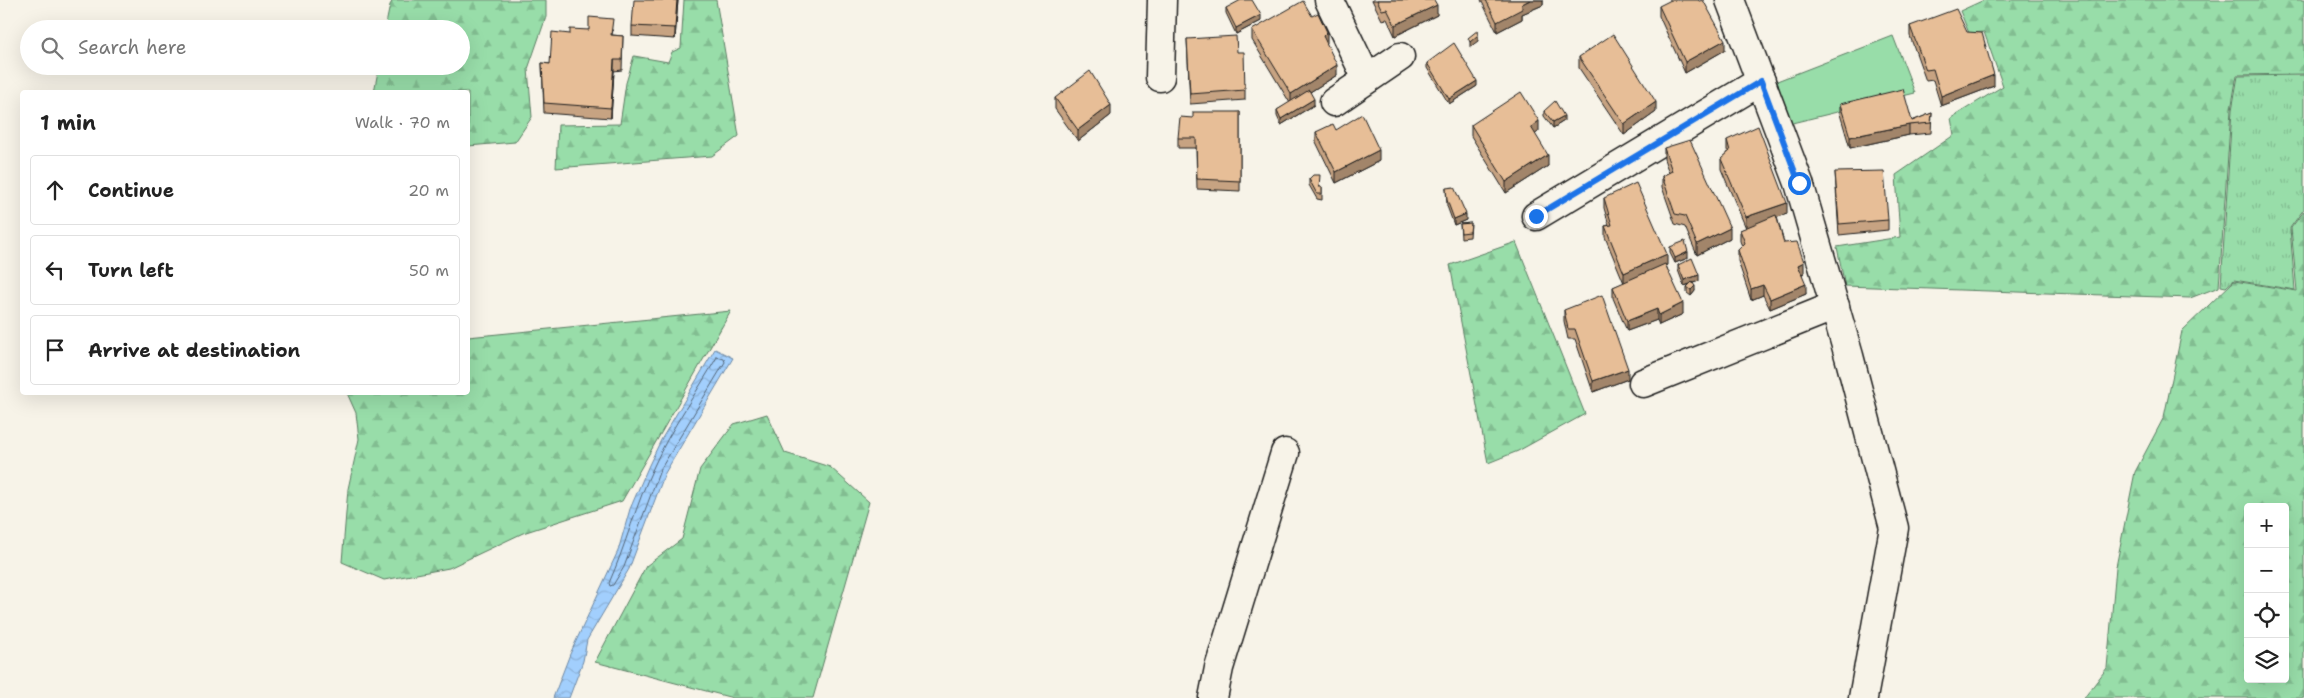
<!DOCTYPE html>
<html lang="en">
<head>
<meta charset="utf-8">
<style>
	body { margin:0; font-family:"Shantell Sans",sans-serif; background:#f6f6f6; color:#222 }
	.controls { position:absolute; right:15px; bottom:15px; display:grid; overflow:hidden; border-radius:5px; box-shadow:0 5px 20px #0002 }
	.controls button { width:45px; height:45px; display:grid; place-items:center; padding:0; border:0; border-bottom:1px solid #e0e0e0; background:#fff; color:#222; font:25px sans-serif }
	.stop { position:absolute; width:15px; height:15px; margin:-11px; border:4px solid #1a73e8; border-radius:50%; background:#fff }
	.stop.end { background:#1a73e8; border-color:#fff; box-shadow:0 1px 5px #0008 }
	.list { margin:0; padding:0; list-style:none }
	h2 { display:flex; justify-content:space-between; align-items:center; height:65px; margin:0; padding:0 20px; font-size:21px }
	h2 small { font-size:16px; font-weight:400; color:#767676 }
	.list li { display:grid; grid-template-columns:32px 1fr auto; gap:15px; align-items:center; box-sizing:border-box; height:70px; margin:0 10px 10px; padding:0 10px; border:1px solid #e0e0e0; border-radius:5px }
	.list b { display:block; font-size:19px; white-space:nowrap }
	.list em { font-size:16px; font-style:normal; color:#767676 }
	.icon { flex:none; width:28px; height:28px; fill:none; stroke:currentColor; stroke-width:2; stroke-linecap:round; stroke-linejoin:round }
	.map { position:relative; flex:none; width:2304px; height:698px; overflow:hidden }
	.search { position:absolute; background:#fff; box-shadow:0 5px 20px #0002; left:20px; top:20px; width:450px; height:55px; display:flex; align-items:center; gap:12px; box-sizing:border-box; padding:0 18px; border-radius:28px; color:#767676; font-size:19px }
	.panel { position:absolute; background:#fff; box-shadow:0 5px 20px #0002; left:20px; top:90px; width:450px; height:305px; border-radius:5px }
	.map>svg:first-child { display:block }
	.grass { fill:url(#grass-tufts); stroke:#5a7c62 }
	.forest { fill:url(#forest-firs); stroke:#5a7c62; fill-rule:evenodd }
	.garden { fill:#98dda9; stroke:#5a7c62 }
	.water { fill:url(#water-waves); stroke:#6c87a3 }
	.lines { fill:none; stroke-linecap:round; stroke-linejoin:round }
	.shore { stroke:#526476; stroke-width:1 }
	.minor-casing { stroke:#1c1c1c; stroke-width:31 }
	.minor { stroke:#f7f3e8; stroke-width:28 }
	.wall { fill:#c7a382; stroke:#1c1c1c }
	.shaded-wall { fill:#a2856a; stroke:#1c1c1c }
	.building { fill:#e7be97; stroke:#1c1c1c }
	.route { stroke:#1a73e8; stroke-width:6 }
</style>
</head>
<body>
<div class="map">
<svg width="2304" height="698" viewBox="0 0 2304 698">
	<defs>
		<pattern id="grass-tufts" width="24" height="20" patternUnits="userSpaceOnUse" patternTransform="scale(1.25)"><rect width="24" height="20" fill="#98dda9"/><path d="M3 7l-1-3M5 7V3M7 7l1-3M15 17l-1-3M17 17v-4M19 17l1-3" fill="none" stroke="#82bd91"/></pattern>
		<pattern id="forest-firs" width="22" height="20" patternUnits="userSpaceOnUse" patternTransform="scale(1.25)"><rect width="22" height="20" fill="#98dda9"/><path d="M5 1l3.5 6h-7zM16 11l3.5 6h-7z" fill="#82bd91"/></pattern>
		<pattern id="water-waves" width="16" height="10" patternUnits="userSpaceOnUse" patternTransform="scale(1.25)"><rect width="16" height="10" fill="#a2cffd"/><path d="M0 5q4-4 8 0t8 0" fill="none" stroke="#8bb1d8"/></pattern>
	</defs>
	<rect width="100%" height="100%" fill="#f7f3e8"/>
	<filter id="ink" filterUnits="userSpaceOnUse"><feTurbulence type="fractalNoise" baseFrequency=".02" numOctaves="2"/><feDisplacementMap in="SourceGraphic" scale="10" xChannelSelector="R" yChannelSelector="G"/><feConvolveMatrix kernelMatrix="1 2 1 2 8 2 1 2 1" color-interpolation-filters="sRGB"/></filter>
	<g filter="url(#ink)">
		<path class="grass" d="M2304,75V209L2290,228L2295,290L2234,280L2226,287L2221,286L2232,110L2238,76Z"/>
		<g class="forest">
			<path d="M393,0H546V17L528,69L532,117L515,142L468,146V92H374L379,66H461V29H385L390,5Z"/>
			<path d="M684,0H716L739,136L712,156L556,168L558,125L620,124L626,83L634,56L668,62L672,52L681,48Z"/>
			<path d="M1984,0H2304V74L2237,75L2231,110L2219,287L2190,298L1845,286L1837,247L1900,237L1896,175L1954,135L1951,118L2003,86L1984,32L1969,33L1960,11Z"/>
			<path d="M2304,211V698H2084L2107,668L2116,567L2135,472L2164,417L2182,331L2234,281L2297,291L2291,228ZM2248,507H2285V679H2248Z"/>
			<path d="M1516,242L1585,414L1518,451L1488,463L1450,265Z"/>
			<path d="M731,311L622,501L523,533L449,568L384,580L342,562L348,489L359,439L356,413L347,393L468,392V337Z"/>
			<path d="M767,414L785,453L830,467L869,502L813,698H733L595,662L646,566L682,539L700,469L734,424Z"/>
		</g>
		<path class="garden" d="M1893,36L1915,93L1788,124L1777,81Z"/>
		<path class="water" d="M715,349L733,358L665,473L629,569L587,640L583,661L569,698H553L570,654L618,551L630,509L649,465L661,440Z"/>
		<g class="lines">
			<path class="shore" d="M717,357L724,359L725,362L660,470L624,567L613,585L610,586L609,583C626,545 636,504 654,466C671,428 696,394 717,357Z"/>
			<g class="minor-casing">
				<g id="minor">
					<path d="M1329,0L1367,79"/>
					<path d="M1730,0L1799,183L1849,356L1894,528L1863,698"/>
					<path d="M1160,77L1162,0"/>
					<path d="M1334,102L1400,57"/>
					<path d="M1536,216L1761,81"/>
					<path d="M1643,383L1835,306"/>
					<path d="M1213,698L1219,668L1285,453"/>
				</g>
			</g>
			<use href="#minor" class="minor"/>
		</g>
		<g class="wall">
			<path d="M678,0L675,39L632,36V26Z"/>
			<path d="M1372,0H1434L1437,15L1395,36L1387,19L1382,20Z"/>
			<path d="M1481,0H1543V5L1522,14V19L1497,32Z"/>
			<path d="M1659,6L1725,50L1685,73L1659,16Z"/>
			<path d="M1226,8L1261,21L1236,34L1226,13Z"/>
			<path d="M1910,26L1967,32L1994,86L1941,106L1933,80L1926,81L1910,36Z"/>
			<path d="M589,30H613L612,35L623,36L622,70L614,71L611,118L544,113L542,63L550,64L570,34Z"/>
			<path d="M1252,30L1327,43H1326L1337,75L1310,92L1314,105L1281,125L1277,116V110L1290,103L1252,40Z"/>
			<path d="M1187,39L1237,52L1245,90V100L1190,104Z"/>
			<path d="M1579,57L1656,112L1624,135L1579,68Z"/>
			<path d="M1427,63L1477,86L1449,104L1427,68Z"/>
			<path d="M1055,98L1111,115L1078,141L1055,109Z"/>
			<path d="M1840,104L1912,121L1932,113L1931,133L1909,135L1850,148L1840,114Z"/>
			<path d="M1544,111L1564,121L1553,128L1544,116Z"/>
			<path d="M1240,112V191L1197,189L1196,148H1178V138L1193,118Z"/>
			<path d="M1471,125L1539,131L1535,134L1548,166L1506,193L1471,136Z"/>
			<path d="M1336,130L1379,161L1336,183L1316,142V132Z"/>
			<path d="M1727,140L1787,214L1777,217L1784,243L1804,273L1802,274L1806,294L1770,309L1763,295L1751,300L1738,261V250L1742,246L1740,241V230L1746,228L1721,169V159L1728,153L1727,150Z"/>
			<path d="M1664,148L1730,238L1697,255L1685,227L1675,224L1662,187V176L1669,173L1664,159Z"/>
			<path d="M1835,172L1888,220V230L1839,235Z"/>
			<path d="M1309,179L1320,187H1322V200L1317,199L1309,185Z"/>
			<path d="M1446,188L1466,220L1454,225L1447,206Z"/>
			<path d="M1604,198L1667,265H1666L1683,314L1659,325L1657,320L1627,331L1613,298V287L1624,283L1605,237V226L1609,225L1604,208Z"/>
			<path d="M1471,223L1470,237L1461,238L1460,224Z"/>
			<path d="M1670,247L1688,258L1675,263L1670,253Z"/>
			<path d="M1678,265L1699,281L1693,283L1695,291L1691,296L1687,293V287L1691,284L1684,286L1678,270Z"/>
			<path d="M1564,310L1628,379L1593,392L1575,339H1568L1564,321Z"/>
		</g>
		<g class="shaded-wall">
			<path d="M677,0H678L675,39V28Z"/>
			<path d="M1530,0H1543V5L1522,14V19L1497,32V22L1522,4Z"/>
			<path d="M1437,5V15L1395,36V25Z"/>
			<path d="M1261,15V21L1236,34V28Z"/>
			<path d="M1478,30V41L1470,47V42Z"/>
			<path d="M1327,32V43L1323,47V36Z"/>
			<path d="M1725,40V50L1685,73V62Z"/>
			<path d="M614,60V71L611,118V108Z"/>
			<path d="M1337,65V75L1291,104V94Z"/>
			<path d="M1994,75V86L1941,106V96Z"/>
			<path d="M1477,81V86L1449,104V99Z"/>
			<path d="M1314,99V105L1281,125V119Z"/>
			<path d="M1656,102V112L1624,135V124Z"/>
			<path d="M1111,105V115L1078,141V130Z"/>
			<path d="M1564,116V121L1553,128V122Z"/>
			<path d="M1539,121V131L1531,138V127Z"/>
			<path d="M1909,125V135L1850,148V137Z"/>
			<path d="M1379,150V161L1336,183V172Z"/>
			<path d="M1548,155V166L1506,193V182Z"/>
			<path d="M1787,203V214L1746,228V217Z"/>
			<path d="M1466,214V220L1454,225V219Z"/>
			<path d="M1730,228V238L1697,255V244Z"/>
			<path d="M1688,252V258L1675,263V258Z"/>
			<path d="M1667,254V265L1624,283V273Z"/>
			<path d="M1804,262V273L1798,275V265Z"/>
			<path d="M1699,275V281L1684,286V280Z"/>
			<path d="M1806,284V294L1770,309V299Z"/>
			<path d="M1763,285V295L1751,300V289Z"/>
			<path d="M1695,286V291L1691,296V290Z"/>
			<path d="M1683,303V314L1659,325V315Z"/>
			<path d="M1657,309V320L1627,331V321Z"/>
			<path d="M1628,369V379L1593,392V381Z"/>
		</g>
		<g class="building">
			<path d="M634,0H677L675,28L632,26Z"/>
			<path d="M1241,0H1252L1261,15L1236,28L1226,8Z"/>
			<path d="M1377,0H1434L1437,5L1395,25L1387,9L1382,10Z"/>
			<path d="M1486,0H1530L1522,4V9L1497,22Z"/>
			<path d="M1671,0H1698L1699,1L1703,0L1725,40L1685,62L1659,6Z"/>
			<path d="M1303,1L1312,16L1318,13L1327,32L1323,36L1337,65L1291,94L1252,30Z"/>
			<path d="M1956,9L1967,32L1982,33L1994,75L1941,96L1933,69L1926,70L1910,26Z"/>
			<path d="M589,17L613,19L611,35L623,36L622,60H614L611,108L544,103L542,63L550,64L552,32L570,34V29L589,30Z"/>
			<path d="M1478,30V35L1470,42L1468,38Z"/>
			<path d="M1613,34L1656,102L1624,124L1579,57Z"/>
			<path d="M1236,36L1237,52H1244L1245,90L1190,94L1187,39Z"/>
			<path d="M1454,43L1477,81L1449,99L1427,63Z"/>
			<path d="M1090,71L1111,105L1078,130L1055,98Z"/>
			<path d="M1903,89L1912,121L1932,113L1931,123L1909,125L1850,137L1840,104Z"/>
			<path d="M1309,90L1314,99L1281,119L1277,110Z"/>
			<path d="M1521,92L1539,121L1531,127L1548,155L1506,182L1471,125Z"/>
			<path d="M1555,101L1564,116L1553,122L1544,111Z"/>
			<path d="M1193,112H1240V181L1197,179L1196,138H1178L1180,117L1193,118Z"/>
			<path d="M1362,114L1379,150L1336,172L1316,132L1333,124L1336,130Z"/>
			<path d="M1758,126L1787,203L1746,217L1721,159L1730,151L1727,140Z"/>
			<path d="M1690,140L1730,228L1697,244L1685,216L1675,214L1662,176L1672,171L1664,148Z"/>
			<path d="M1884,171L1888,220L1839,224L1835,172Z"/>
			<path d="M1313,175H1320L1319,187H1322V194H1317L1309,179Z"/>
			<path d="M1636,183L1667,254L1624,273L1605,226L1612,225L1604,198Z"/>
			<path d="M1454,187L1466,214L1454,219L1447,200L1446,188Z"/>
			<path d="M1776,215L1784,243L1797,242L1804,262L1798,265L1806,284L1770,299L1763,285L1751,289L1738,250L1745,243L1740,230Z"/>
			<path d="M1471,223L1470,232L1461,233L1460,224Z"/>
			<path d="M1685,241L1688,252L1675,258L1670,247Z"/>
			<path d="M1692,258L1699,275L1684,280L1678,265Z"/>
			<path d="M1665,264L1683,303L1659,315L1657,309L1627,321L1613,287Z"/>
			<path d="M1692,282L1695,286L1691,290L1687,287Z"/>
			<path d="M1602,295L1628,369L1593,381L1575,329H1568L1564,310Z"/>
		</g>
	</g>
	<g class="lines" filter="url(#ink)">
		<path class="route" d="M1536,216L1761,81L1799,183"/>
	</g>
</svg>
<div class="controls">
<button>+</button>
<button>−</button>
<button><svg class="icon" aria-label="locate" viewBox="0 0 24 24"><circle cx="12" cy="12" r="6"/><path d="M12 2v4M12 18v4M2 12h4M18 12h4"/></svg></button>
<button><svg class="icon" aria-label="layers" viewBox="0 0 24 24"><path d="M12 4l9 5-9 5-9-5zM3 14l9 5 9-5"/></svg></button>
</div>
<div class="stop" style="left:1799px;top:183px"></div>
<div class="stop end" style="left:1536px;top:216px"></div>
<div class="search"><svg class="icon" aria-label="search" viewBox="0 0 24 24"><circle cx="10" cy="10" r="6"/><path d="M15 15l6 6"/></svg>Search here</div>
<section class="panel">
<h2>1 min<small>Walk · 70 m</small></h2>
<ul class="list">
<li><svg class="icon" aria-label="ahead" viewBox="0 0 24 24"><path d="M12 20V5M6 11l6-6 6 6"/></svg><div><b>Continue</b></div><em>20 m</em></li>
<li><svg class="icon" aria-label="left" viewBox="0 0 24 24"><path d="M17 20v-9H6M10 6l-5 5 5 5"/></svg><div><b>Turn left</b></div><em>50 m</em></li>
<li><svg class="icon" aria-label="arrive" viewBox="0 0 24 24"><path d="M6 21V4h12l-3 4 3 4H6"/></svg><div><b>Arrive at destination</b></div></li>
</ul>
</section>
</div>
</body>
</html>
